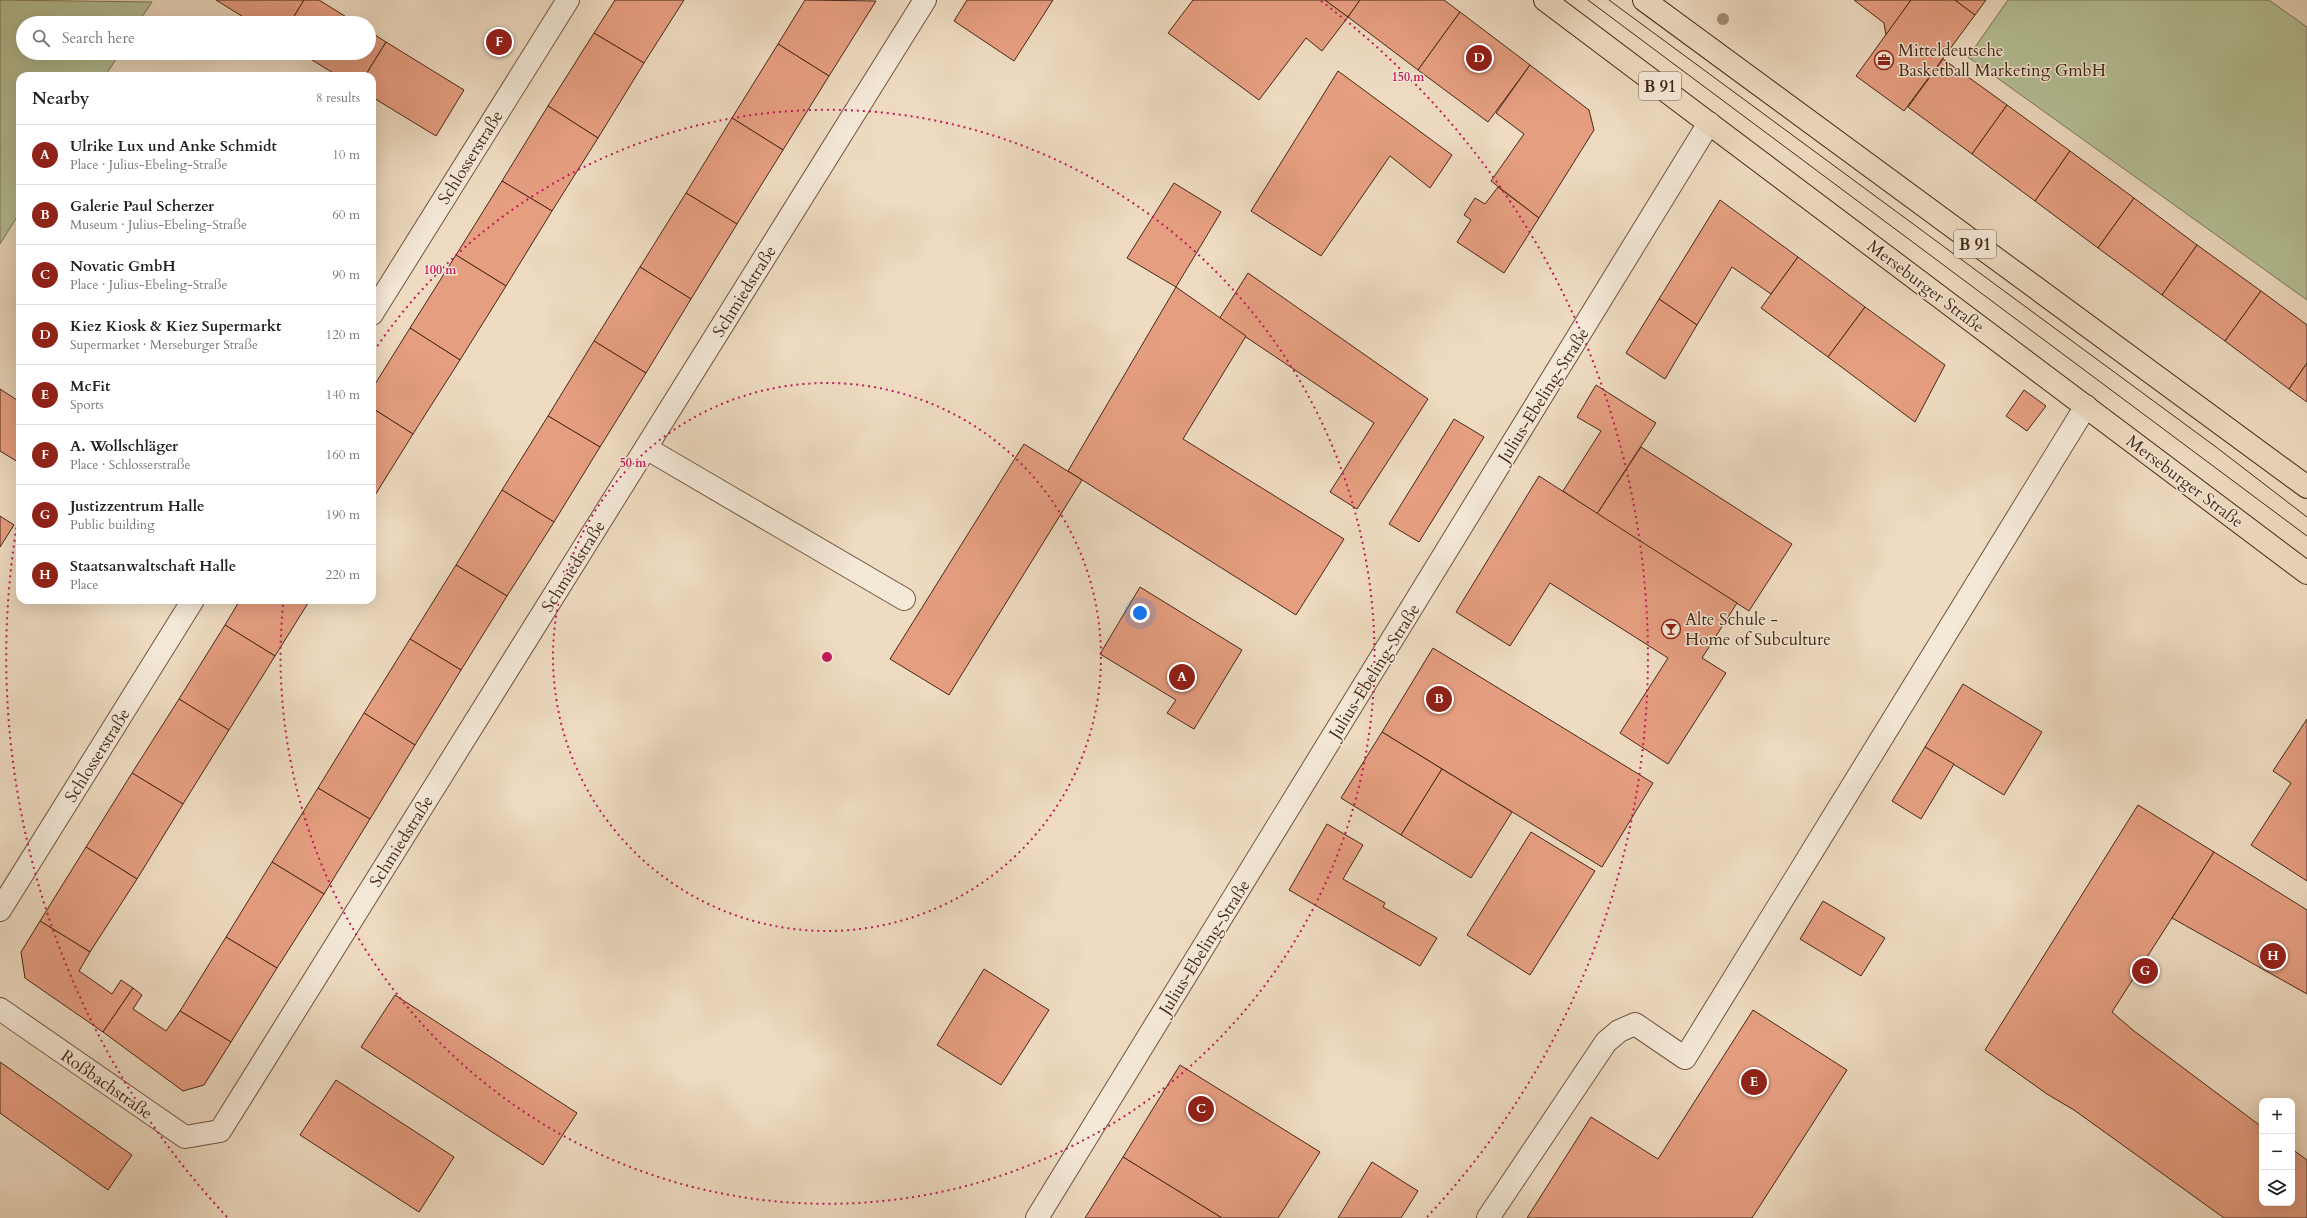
<!DOCTYPE html>
<html lang="en">
<head>
<meta charset="utf-8">
<style>
	body { margin:0; font-family:Cardo,serif; background:#f2f2f2; color:#222 }
	.controls { position:absolute; right:12px; bottom:12px; display:grid; overflow:hidden; border-radius:8px; box-shadow:0 4px 16px #0002 }
	.controls button { width:36px; height:36px; display:grid; place-items:center; padding:0; border:0; border-bottom:1px solid #e0e0e0; background:#fff; color:#222; font:20px sans-serif }
	.you { position:absolute; left:1140px; top:613px; width:14px; height:14px; margin:-10px; border:3px solid #fff; border-radius:50%; background:#1a73e8; box-shadow:0 0 0 6px #1a73e833 }
	.badge { display:grid; place-items:center; width:26px; height:26px; border-radius:50%; background:#8f2418; color:#fff; font-size:13px; font-weight:700 }
	.pin { position:absolute; translate:-50% -50%; border:2px solid #fff; box-shadow:0 1px 4px #0006 }
	.list { margin:0; padding:0; list-style:none }
	h2 { display:flex; justify-content:space-between; align-items:center; height:52px; margin:0; padding:0 16px; font-size:17px }
	h2 small { font-size:13px; font-weight:400; color:#767676 }
	.list li { display:grid; grid-template-columns:26px 1fr auto; gap:12px; align-items:center; box-sizing:border-box; height:60px; padding:0 16px; border-top:1px solid #e0e0e0 }
	.list b { display:block; font-size:15px; white-space:nowrap }
	.list p { margin:0; font-size:13px; white-space:nowrap; color:#767676 }
	.list em { font-size:13px; font-style:normal; color:#767676 }
	.icon { flex:none; width:22px; height:22px; fill:none; stroke:currentColor; stroke-width:2; stroke-linecap:round; stroke-linejoin:round }
	.map { position:relative; flex:none; width:2307px; height:1218px; overflow:hidden }
	.search { position:absolute; background:#fff; box-shadow:0 4px 16px #0002; left:16px; top:16px; width:360px; height:44px; display:flex; align-items:center; gap:10px; box-sizing:border-box; padding:0 14px; border-radius:22px; color:#767676; font-size:15px }
	.panel { position:absolute; background:#fff; box-shadow:0 4px 16px #0002; left:16px; top:72px; width:360px; height:532px; border-radius:12px }
	.map>svg:first-child { display:block }
	.green { fill:#b5c196; stroke:#7e7456 }
	.building { fill:#e69e81; stroke:#462715 }
	.lines { fill:none; stroke-linecap:round; stroke-linejoin:round }
	.minor-casing { stroke:#705440; stroke-width:24 }
	.major-casing { stroke:#462715; stroke-width:24 }
	.minor { stroke:#f4e8d7; stroke-width:22 }
	.major { stroke:#eedbc1; stroke-width:22 }
	.tram { stroke:#462715; stroke-width:1 }
	.tree { fill:#a18d74 }
	.ring { fill:none; stroke:#c2185b; stroke-width:2; stroke-dasharray:2 4 }
	.labels { text-anchor:middle; stroke-width:3; stroke-linejoin:round; paint-order:stroke }
	.shield { fill:#f4e8d7; stroke:#7a614f; stroke-width:1 }
	.shield-label { font-size:16px; font-weight:bold; fill:#462715 }
	.poi-label { font-size:17px; fill:#462715; stroke:#f4e8d7; text-anchor:start }
	.street-label { font-size:17px; fill:#462715; stroke:#f4e8d7 }
	.centre { fill:#c2185b; stroke:#f4e8d7; stroke-width:2 }
	.ring-label { font-size:12px; text-anchor:middle; font-weight:bold; fill:#c2185b; stroke:#f4e8d7; stroke-width:3; stroke-linejoin:round; paint-order:stroke }
</style>
</head>
<body>
<div class="map">
<svg width="2307" height="1218" viewBox="0 0 2307 1218">
	<rect width="100%" height="100%" fill="#eedbc1"/>
	<filter id="stains"><feTurbulence type="fractalNoise" baseFrequency=".005" numOctaves="4"/><feColorMatrix values="0 0 0 0 .2 0 0 0 0 .09 0 0 0 0 .02 0 0 0 .5 -.17"/></filter>
	<radialGradient id="worn" r=".72"><stop offset=".6" stop-color="#630" stop-opacity="0"/><stop offset="1" stop-color="#630" stop-opacity=".3"/></radialGradient>
	<g class="green">
		<path d="M0,0L152,2L138,23H23V53H120L105,76H20V212L0,244Z"/>
		<path d="M2008,0H2269L2307,27V300L1968,57Z"/>
	</g>
	<g class="building">
		<path d="M216,0H304L290,23H253Z"/>
		<path d="M304,0H319L356,23H290Z"/>
		<path d="M615,0H684L644,63L594,33Z"/>
		<path d="M805,0L876,1L829,76L778,44Z"/>
		<path d="M967,0H1053L1014,61L954,21Z"/>
		<path d="M1193,0H1325L1348,17L1322,51L1306,38L1259,100L1168,33Z"/>
		<path d="M1325,0H1360L1348,17Z"/>
		<path d="M1360,0H1444L1460,12L1418,70L1348,17Z"/>
		<path d="M1854,0H1911L1886,35L1884,23Z"/>
		<path d="M1911,0H1955L1975,15L1904,111L1856,76Z"/>
		<path d="M1955,0H1986L1975,15Z"/>
		<path d="M1460,12L1530,65L1488,122L1418,70Z"/>
		<path d="M369,31L386,42L365,76H338L301,53H369Z"/>
		<path d="M594,33L644,63L598,138L548,106Z"/>
		<path d="M386,42L464,90L436,136L372,97V76H365Z"/>
		<path d="M778,44L829,76L783,150L732,118Z"/>
		<path d="M1943,59L2007,105L1972,154L1908,107Z"/>
		<path d="M1530,65L1589,110L1594,130L1539,218L1491,181L1524,134L1496,113Z"/>
		<path d="M1338,71L1452,155L1430,188L1390,156L1321,256L1251,211Z"/>
		<path d="M2007,105L2070,151L2035,201L1972,154Z"/>
		<path d="M548,106L598,138L552,211L502,181Z"/>
		<path d="M732,118L783,150L737,224L686,193Z"/>
		<path d="M2070,151L2134,198L2098,248L2035,201Z"/>
		<path d="M502,181L552,211L506,286L456,255Z"/>
		<path d="M1174,183L1221,212L1176,287L1127,258Z"/>
		<path d="M1498,187L1539,218L1504,273L1457,242L1471,220L1464,215L1475,198L1485,204Z"/>
		<path d="M686,193L737,224L691,299L640,267Z"/>
		<path d="M2134,198L2197,245L2162,295L2098,248Z"/>
		<path d="M1720,200L1798,257L1771,294L1732,267L1697,325L1659,299Z"/>
		<path d="M2197,245L2261,291L2225,341L2162,295Z"/>
		<path d="M456,255L506,286L460,360L410,328Z"/>
		<path d="M1798,257L1865,307L1828,357L1761,308Z"/>
		<path d="M640,267L691,299L646,373L594,341Z"/>
		<path d="M1248,273L1428,399L1357,509L1330,492L1374,423L1219,319Z"/>
		<path d="M1176,287L1246,336L1183,439L1344,539L1296,615L1068,471Z"/>
		<path d="M2261,291L2307,325V363L2289,389L2225,341Z"/>
		<path d="M1659,299L1697,325L1665,379L1626,353Z"/>
		<path d="M1865,307L1945,365L1915,422L1828,357Z"/>
		<path d="M410,328L460,360L413,434L372,408V389Z"/>
		<path d="M594,341L646,373L600,447L548,416Z"/>
		<path d="M2307,363V402L2289,389Z"/>
		<path d="M1596,385L1656,423L1597,514L1563,491L1601,431L1577,417Z"/>
		<path d="M0,389L20,402V458L18,462L0,451Z"/>
		<path d="M2024,390L2046,406L2027,431L2006,416Z"/>
		<path d="M372,408L413,434L372,500Z"/>
		<path d="M548,416L600,447L554,522L502,490Z"/>
		<path d="M1454,419L1484,437L1419,542L1389,524Z"/>
		<path d="M1024,444L1082,480L949,695L890,659Z"/>
		<path d="M1641,447L1792,544L1749,611L1597,514Z"/>
		<path d="M1539,476L1737,603L1702,658L1726,673L1668,764L1620,733L1668,658L1550,583L1510,646L1456,612Z"/>
		<path d="M502,490L554,522L507,596L456,565Z"/>
		<path d="M0,516L14,525L0,547Z"/>
		<path d="M456,565L507,596L461,670L410,639Z"/>
		<path d="M1140,587L1242,650L1194,729L1167,713L1176,700L1100,654Z"/>
		<path d="M240,600H310L275,656L225,625Z"/>
		<path d="M225,625L275,656L229,730L179,699Z"/>
		<path d="M410,639L461,670L415,745L364,713Z"/>
		<path d="M1433,648L1653,783L1602,867L1382,732Z"/>
		<path d="M1963,684L2042,732L2004,795L1925,747Z"/>
		<path d="M179,699L229,730L183,804L132,773Z"/>
		<path d="M364,713L415,745L370,819L318,788Z"/>
		<path d="M2307,719V881L2251,845L2291,783L2273,771Z"/>
		<path d="M1382,732L1442,769L1401,835L1341,798Z"/>
		<path d="M1925,747L1954,764L1921,819L1892,801Z"/>
		<path d="M1442,769L1512,812L1471,878L1401,835Z"/>
		<path d="M132,773L183,804L137,879L86,847Z"/>
		<path d="M318,788L370,819L324,894L272,862Z"/>
		<path d="M2138,805L2214,852L2112,1012L2134,1031L2262,1127V1203H2292V1149L2307,1160V1218H2224L2074,1110L2047,1094L1985,1050Z"/>
		<path d="M1327,824L1363,845L1343,879L1385,903L1383,907L1437,938L1420,966L1289,890Z"/>
		<path d="M1531,832L1595,871L1530,975L1467,935Z"/>
		<path d="M86,847L137,879L90,952L40,921Z"/>
		<path d="M2214,852L2307,910V994L2172,918Z"/>
		<path d="M272,862L324,894L277,968L226,937Z"/>
		<path d="M1823,901L1885,938L1861,976L1800,939Z"/>
		<path d="M40,921L90,952L79,971L112,994L121,980L133,988L103,1032L25,978L21,952Z"/>
		<path d="M226,937L277,968L231,1042L180,1011Z"/>
		<path d="M984,969L1049,1010L1001,1085L937,1045Z"/>
		<path d="M133,988L142,995L133,1009L166,1031L180,1011L231,1042L204,1085L183,1091L103,1032Z"/>
		<path d="M395,995L577,1113L543,1165L361,1047Z"/>
		<path d="M1753,1010L1847,1070L1752,1218H1527L1591,1117L1658,1159Z"/>
		<path d="M0,1062L132,1155L108,1190L0,1113Z"/>
		<path d="M1180,1065L1320,1152L1278,1218H1222L1123,1157Z"/>
		<path d="M336,1080L454,1157L419,1212L300,1135Z"/>
		<path d="M1123,1157L1222,1218H1085Z"/>
		<path d="M1372,1162L1418,1191L1401,1218H1338Z"/>
	</g>
	<g class="lines">
		<g class="minor-casing">
			<g id="minor">
				<path d="M372,314L568,0"/>
				<path d="M646,448L904,599"/>
				<path d="M0,910L193,600"/>
				<path d="M0,1009L185,1137L220,1131L925,0"/>
				<path d="M1037,1218L1709,123"/>
				<path d="M1488,1218L1606,1042L1619,1031L1635,1024L1685,1058L2086,406"/>
			</g>
		</g>
		<g class="major-casing">
			<g id="major">
				<path d="M1545,0L2307,573"/>
				<path d="M1644,0L2307,487"/>
			</g>
		</g>
		<use href="#minor" class="minor"/>
		<use href="#major" class="major"/>
		<g class="tram">
			<path d="M1588,0L2307,536"/>
			<path d="M1609,0L2216,447L2307,517"/>
		</g>
	</g>
	<circle class="tree" cx="1723" cy="19" r="6"/>
	<g class="ring">
		<circle cx="827" cy="657" r="274"/>
		<path d="M374 351A547 547 0 1 1 283 605"/>
		<path d="M227 1217A821 821 0 0 1 20 507M1321 1A821 821 0 0 1 1427 1217"/>
	</g>
	<defs>
		<g id="office-ring" transform="scale(1)"><circle r="9.5" fill="#f4e8d7" stroke="#8f2418" stroke-width="1.5"/><path d="M-6-3h4V-5.5h4V-3h4V5H-6ZM-1-4.5V-3h2v-1.5ZM-6 0V1H6V0Z" fill="#8f2418"/></g>
		<g id="bar-ring" transform="scale(1)"><circle r="9.5" fill="#f4e8d7" stroke="#8f2418" stroke-width="1.5"/><path d="M-6-5H6L.8 .8V4.5H3.5V6h-7V4.5H-.8V.8Z" fill="#8f2418"/></g>
	</defs>
	<g fill-rule="evenodd">
		<use href="#office-ring" x="1884" y="60"/>
		<use href="#bar-ring" x="1671" y="629"/>
	</g>
	<g class="labels">
		<g class="shield">
			<rect x="1639" y="72" width="42" height="28" rx="3"/>
			<rect x="1954" y="230" width="42" height="28" rx="3"/>
		</g>
		<g class="shield-label">
			<text x="1660" y="92">B 91</text>
			<text x="1975" y="250">B 91</text>
		</g>
		<g class="poi-label">
			<text x="1898" y="56">Mitteldeutsche<tspan x="1898" dy="20">Basketball Marketing GmbH</tspan></text>
			<text x="1685" y="625">Alte Schule -<tspan x="1685" dy="20">Home of Subculture</tspan></text>
		</g>
		<g class="street-label">
			<text transform="translate(470 157) rotate(-58)" y="6">Schlosserstraße</text>
			<text transform="translate(1926 286) rotate(37)" y="6">Merseburger Straße</text>
			<text transform="translate(744 291) rotate(-58)" y="6">Schmiedstraße</text>
			<text transform="translate(1543 395) rotate(-58)" y="6">Julius-Ebeling-Straße</text>
			<text transform="translate(2185 481) rotate(37)" y="6">Merseburger Straße</text>
			<text transform="translate(573 566) rotate(-58)" y="6">Schmiedstraße</text>
			<text transform="translate(1374 671) rotate(-58)" y="6">Julius-Ebeling-Straße</text>
			<text transform="translate(97 755) rotate(-58)" y="6">Schlosserstraße</text>
			<text transform="translate(401 841) rotate(-58)" y="6">Schmiedstraße</text>
			<text transform="translate(1204 947) rotate(-58)" y="6">Julius-Ebeling-Straße</text>
			<text transform="translate(107 1084) rotate(35)" y="6">Roßbachstraße</text>
		</g>
	</g>
	<circle cx="827" cy="657" r="6" class="centre"/>
	<g class="ring-label">
		<text x="1408" y="81">150 m</text>
		<text x="440" y="274">100 m</text>
		<text x="633" y="467">50 m</text>
	</g>
	<rect width="100%" height="100%" filter="url(#stains)"/>
	<rect width="100%" height="100%" fill="url(#worn)"/>
</svg>
<div class="controls">
<button>+</button>
<button>−</button>
<button><svg class="icon" aria-label="layers" viewBox="0 0 24 24"><path d="M12 4l9 5-9 5-9-5zM3 14l9 5 9-5"/></svg></button>
</div>
<div class="you"></div>
<div class="pin badge" style="left:1182px;top:677px">A</div>
<div class="pin badge" style="left:1439px;top:699px">B</div>
<div class="pin badge" style="left:1201px;top:1109px">C</div>
<div class="pin badge" style="left:1479px;top:58px">D</div>
<div class="pin badge" style="left:1754px;top:1082px">E</div>
<div class="pin badge" style="left:499px;top:42px">F</div>
<div class="pin badge" style="left:2145px;top:971px">G</div>
<div class="pin badge" style="left:2273px;top:956px">H</div>
<div class="search"><svg class="icon" aria-label="search" viewBox="0 0 24 24"><circle cx="10" cy="10" r="6"/><path d="M15 15l6 6"/></svg>Search here</div>
<section class="panel">
<h2>Nearby<small>8 results</small></h2>
<ul class="list">
<li><span class="badge">A</span><div><b>Ulrike Lux und Anke Schmidt</b><p>Place · Julius-Ebeling-Straße</p></div><em>10 m</em></li>
<li><span class="badge">B</span><div><b>Galerie Paul Scherzer</b><p>Museum · Julius-Ebeling-Straße</p></div><em>60 m</em></li>
<li><span class="badge">C</span><div><b>Novatic GmbH</b><p>Place · Julius-Ebeling-Straße</p></div><em>90 m</em></li>
<li><span class="badge">D</span><div><b>Kiez Kiosk &amp; Kiez Supermarkt</b><p>Supermarket · Merseburger Straße</p></div><em>120 m</em></li>
<li><span class="badge">E</span><div><b>McFit</b><p>Sports</p></div><em>140 m</em></li>
<li><span class="badge">F</span><div><b>A. Wollschläger</b><p>Place · Schlosserstraße</p></div><em>160 m</em></li>
<li><span class="badge">G</span><div><b>Justizzentrum Halle</b><p>Public building</p></div><em>190 m</em></li>
<li><span class="badge">H</span><div><b>Staatsanwaltschaft Halle</b><p>Place</p></div><em>220 m</em></li>
</ul>
</section>
</div>
</body>
</html>
